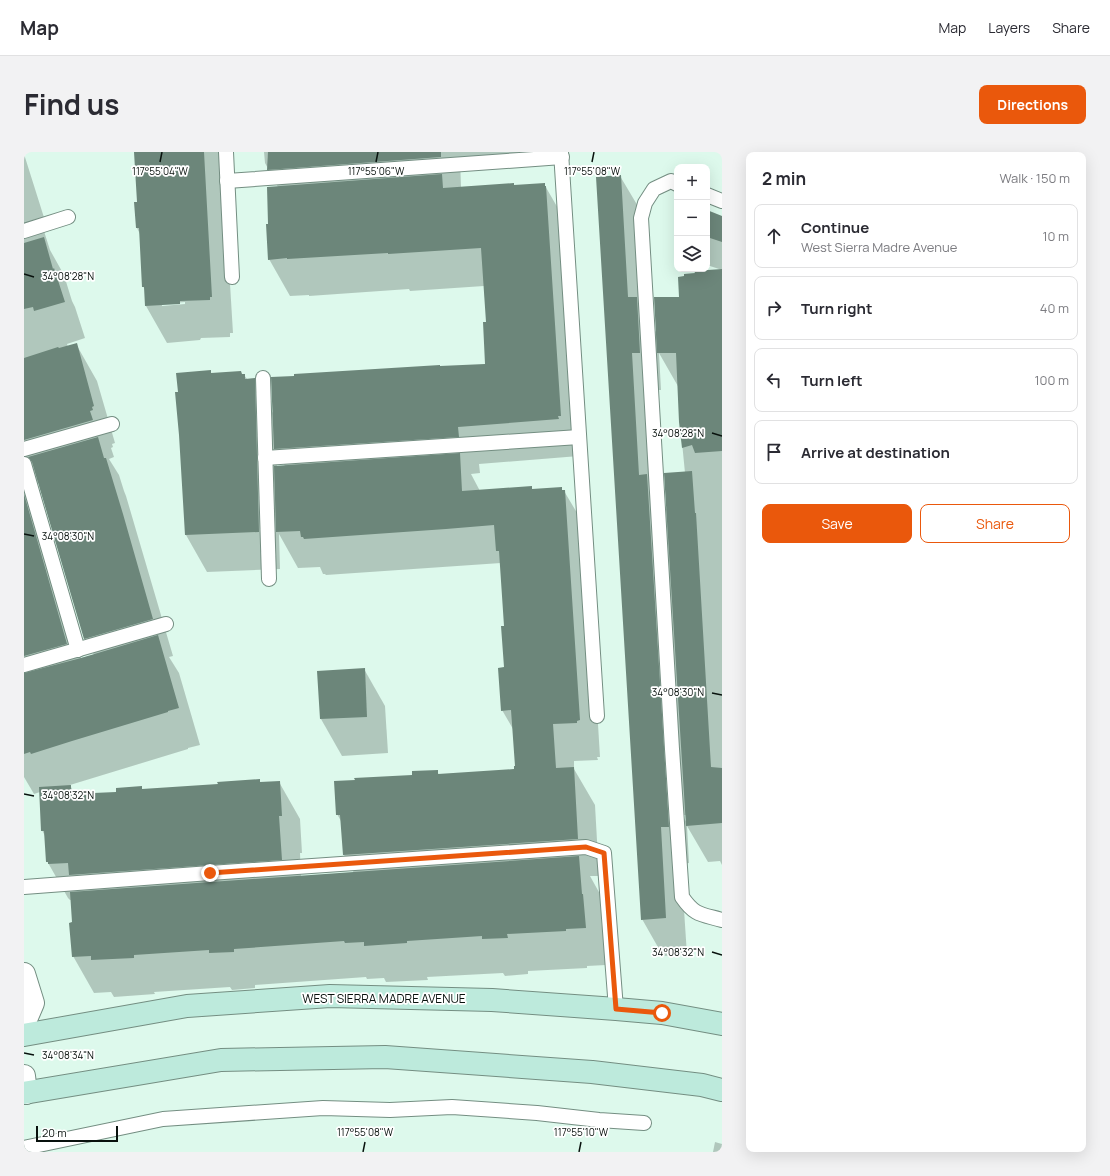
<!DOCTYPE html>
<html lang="en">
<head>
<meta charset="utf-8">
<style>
	body { margin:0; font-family:Manrope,sans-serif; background:#f2f2f3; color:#2b2b33 }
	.controls { position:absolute; right:12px; top:12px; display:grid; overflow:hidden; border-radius:8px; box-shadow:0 4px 16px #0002 }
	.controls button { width:36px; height:36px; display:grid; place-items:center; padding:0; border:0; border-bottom:1px solid #e1e1e2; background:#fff; color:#2b2b33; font:20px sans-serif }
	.scale { position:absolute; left:12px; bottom:10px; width:82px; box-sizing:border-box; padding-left:4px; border:2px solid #08110d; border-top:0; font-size:11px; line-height:14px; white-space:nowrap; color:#08110d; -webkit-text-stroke:3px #fff; paint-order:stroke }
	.stop { position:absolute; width:12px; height:12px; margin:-9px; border:3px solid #ea580c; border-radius:50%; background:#fff }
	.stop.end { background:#ea580c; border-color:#fff; box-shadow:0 1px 4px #0008 }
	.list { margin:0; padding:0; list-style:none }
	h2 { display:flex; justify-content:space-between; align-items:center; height:52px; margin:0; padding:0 16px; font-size:17px }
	h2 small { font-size:13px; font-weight:400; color:#7c7c81 }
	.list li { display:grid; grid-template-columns:26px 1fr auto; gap:12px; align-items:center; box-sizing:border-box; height:64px; margin:0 8px 8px; padding:0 8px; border:1px solid #e1e1e2; border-radius:8px }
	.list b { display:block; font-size:15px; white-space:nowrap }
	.list p { margin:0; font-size:13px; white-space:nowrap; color:#7c7c81 }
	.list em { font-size:13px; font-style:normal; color:#7c7c81 }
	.actions { display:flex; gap:8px; padding:12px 16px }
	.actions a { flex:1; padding:9px 0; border:1px solid #ea580c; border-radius:8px; text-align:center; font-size:14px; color:#ea580c }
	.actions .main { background:#ea580c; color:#fff }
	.icon { flex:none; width:22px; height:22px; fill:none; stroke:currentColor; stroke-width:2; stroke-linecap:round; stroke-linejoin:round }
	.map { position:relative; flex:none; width:698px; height:1000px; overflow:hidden; border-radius:8px }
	header { display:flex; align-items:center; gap:24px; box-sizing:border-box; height:56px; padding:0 20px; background:#fff; border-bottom:1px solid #e1e1e2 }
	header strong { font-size:19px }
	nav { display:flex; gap:22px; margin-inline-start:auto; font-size:14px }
	.intro { display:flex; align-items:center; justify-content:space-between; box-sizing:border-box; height:96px; padding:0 24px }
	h1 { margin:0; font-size:28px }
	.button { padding:10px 18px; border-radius:8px; background:#ea580c; color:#fff; font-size:14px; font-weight:700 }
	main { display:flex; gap:24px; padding:0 24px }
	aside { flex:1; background:#fff; border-radius:8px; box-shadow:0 4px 16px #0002 }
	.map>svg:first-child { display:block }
	.shadow { fill:#0003; fill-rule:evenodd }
	.building { fill:#6c867a }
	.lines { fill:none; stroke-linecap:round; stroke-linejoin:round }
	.lane-casing { stroke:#748e82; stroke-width:16 }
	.street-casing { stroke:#748e82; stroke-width:24 }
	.secondary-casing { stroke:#748e82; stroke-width:24 }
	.lane { stroke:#fff; stroke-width:14 }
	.street { stroke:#fff; stroke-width:22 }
	.secondary { stroke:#bdeadc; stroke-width:22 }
	.route { stroke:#ea580c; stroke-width:5 }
	.ticks { fill:none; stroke:#08110d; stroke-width:1.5 }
	.labels { text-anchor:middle; stroke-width:3.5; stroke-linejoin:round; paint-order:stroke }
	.street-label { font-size:12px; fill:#08110d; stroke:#fff }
	.ticks-label { font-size:10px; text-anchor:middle; fill:#08110d; stroke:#fff; stroke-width:3.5; stroke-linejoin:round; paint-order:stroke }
</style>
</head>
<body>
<header>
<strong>Map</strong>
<nav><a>Map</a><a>Layers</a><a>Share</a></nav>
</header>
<div class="intro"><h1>Find us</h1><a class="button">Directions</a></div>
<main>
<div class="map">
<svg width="698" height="1000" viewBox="0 0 698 1000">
	<rect width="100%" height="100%" fill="#ddf9ec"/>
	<g class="shadow">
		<path d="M111,0H198L209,181H206V185L177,186L176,188L143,191L122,154L121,138L119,134L116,82L113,76L115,51ZM161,150V152L138,154V152Z"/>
		<path d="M240,0H527L436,6L437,35L490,34L520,32L543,72L555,304L455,312L456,321L447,322L456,339L507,335L509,338L540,339L562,376L576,605H573L574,608L550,609V617L571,653L575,724H566L576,742L578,776L580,780L582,813L563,814V816L504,819V822L481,824L479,821L403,825L404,828L362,830L360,826L343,827L342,825L231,833V836L208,838L206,835L130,840L131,842L90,845L87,840L70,841L49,804V771L48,748H46L44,746L23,709L21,684L18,678L16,640L10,642L0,625V2L23,75L19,76L26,98L40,123L48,149L51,155L61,186L43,192L44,195L52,192L73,229L91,291L88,292L89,295L87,296L90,305L85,307L95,323L100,339L102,344L149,504L145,505L155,521L176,593L164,596V597L46,633L51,643L94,641L117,635L119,638L195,633L235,628L237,631L255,630L276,667L278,701H276L277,725L330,721L320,703L317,669L313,662L389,624L413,619L415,623L491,618L492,615L489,577L478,558L481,516V475L477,411L302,423L301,422H299L296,415L274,416L255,382L256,417L183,420L162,383L155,241L186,219L188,222L220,223L223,227H230L249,261L462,213L463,171L460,134L386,139L385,137L285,144V143L266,144L245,107V73L254,35L241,11ZM252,300L261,314L253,315ZM15,329L61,487L70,503L57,506L13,352V347L17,342L13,335V332Z"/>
		<path d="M596,24L618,61L624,166L633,182L656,146L698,118L683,113V59L698,65V713L696,709L684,710L663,674L665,711L657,712L663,803L639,804L618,767ZM635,201L655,236L656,270L661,321L644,359L635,344L629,238H637ZM658,663H662L663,671Z"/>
		<path d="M340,517L361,554L364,601L318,604L297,567Z"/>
		<path d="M691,990L698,992V1000H689Z"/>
	</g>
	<g class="building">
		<path d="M110,0H180L188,145H186V148L156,149V152L121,154L120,135H118L115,76H112L110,50H113Z"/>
		<path d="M244,0H417V5L243,18Z"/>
		<path d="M418,22L419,36L490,31V33L521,31V34H522L537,264H534L535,267L434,275L435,285L250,297L247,225L270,224V222L416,213V214L461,212L459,170H462L457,96L364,102V101L263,107V106L244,108L242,72H244L243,35Z"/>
		<path d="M597,23L604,145H613L616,201H608L615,323L623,322L645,675H637L642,766L617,768L572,25Z"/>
		<path d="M683,58L698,64V90L683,85Z"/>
		<path d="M20,85L29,117L30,116L41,150L10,159L9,155L0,157V91Z"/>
		<path d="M698,117V299L671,301L668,293L658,296L655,270L652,201H633L630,145H655L654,125L660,124V122L671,121L670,119Z"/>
		<path d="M53,191L70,254L68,255L69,258L66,259L69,268L0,288V206L34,195L35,196Z"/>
		<path d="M187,218V221L217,219L218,222H221V227L231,226L235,380L161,383L155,283L151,240H154L152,221Z"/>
		<path d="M74,285L80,306H82L99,362L129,467L60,487L8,310L4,305Z"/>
		<path d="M436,301L438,339L508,334V337L538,335V338H541L556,568L553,569V571L529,572L532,616L550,615L554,687L319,703L316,663H312L310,629L331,628L330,626L388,623V619L414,618V622L490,617V614H491L487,558L477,559L474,516L480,515L477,474H480L475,399H472L470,373L422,377L280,387L279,385H277L276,379L252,380L250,314Z"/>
		<path d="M668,319L671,361H672L687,615L698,616V671L662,674L640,321Z"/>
		<path d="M0,342L43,492L0,504Z"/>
		<path d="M134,483L155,556L144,559V560L48,589L7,602L6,600L0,602V521L57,506Z"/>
		<path d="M341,516L343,565L296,567L293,519Z"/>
		<path d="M236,627V630L256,629L258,664H255L258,708L45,723L44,711L24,712V710H22L20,679H17L15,635L47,633V642L92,640V636L118,634V637L194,632L193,630Z"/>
		<path d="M555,704L558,742H559L562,776L542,777V779L483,782L484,786L458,787V784L383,789V791L340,794V790L321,791L320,789L210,797V800L185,801V798L110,803V806L67,808V804L48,805L45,771L48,770L46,740Z"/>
	</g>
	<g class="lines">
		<g class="lane-casing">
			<g id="lane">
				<path d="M202,0L208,125"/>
				<path d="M537,0L573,564"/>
				<path d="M203,29L538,5"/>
				<path d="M653,32L647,29L630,37L621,51L617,66L648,597L658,745C671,764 677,762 698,768"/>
				<path d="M683,43L698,49"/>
				<path d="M0,79L44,65"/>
				<path d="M239,226L245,427"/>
				<path d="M0,297L88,272"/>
				<path d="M241,306L555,285"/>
				<path d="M0,312L54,498"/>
				<path d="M0,513L142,472"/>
				<path d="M0,735L186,721L562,695L580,701L592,857"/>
				<path d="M0,996L139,967L299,956L366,958L428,955L513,961L575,968L620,971"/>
			</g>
		</g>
		<g class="street-casing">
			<g id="street">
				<path d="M0,822L9,851L0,872"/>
				<path d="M0,924L2,941"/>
			</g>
		</g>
		<g class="secondary-casing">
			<g id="secondary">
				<path d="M0,883L163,854L306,844L468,848L592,857L638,861L698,872"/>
				<path d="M0,941L197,908L361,905L568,920L678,933L698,938"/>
			</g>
		</g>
		<use href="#lane" class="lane"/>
		<use href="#street" class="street"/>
		<use href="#secondary" class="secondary"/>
	</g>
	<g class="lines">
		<path class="route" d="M186,721L562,695L580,701L592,857L638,861"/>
	</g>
	<path class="ticks" d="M136,10L138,0M352,10L354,0M568,10L570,0M0,122L10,125M688,281L698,284M0,382L10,384M688,541L698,543M0,642L10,644M688,800L698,803M0,901L10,903M339,1000L341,990M555,1000L557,990"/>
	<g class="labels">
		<g class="street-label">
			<text x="360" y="851">WEST SIERRA MADRE AVENUE</text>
		</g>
	</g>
	<g class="ticks-label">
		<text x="136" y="23">117°55'04"W</text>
		<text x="352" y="23">117°55'06"W</text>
		<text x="568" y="23">117°55'08"W</text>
		<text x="44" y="128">34°08'28"N</text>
		<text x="654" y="285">34°08'28"N</text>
		<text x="44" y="388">34°08'30"N</text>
		<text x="654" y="544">34°08'30"N</text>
		<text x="44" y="647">34°08'32"N</text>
		<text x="654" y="804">34°08'32"N</text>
		<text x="44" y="907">34°08'34"N</text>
		<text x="341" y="984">117°55'08"W</text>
		<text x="557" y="984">117°55'10"W</text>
	</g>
</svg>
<div class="controls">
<button>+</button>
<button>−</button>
<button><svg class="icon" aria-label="layers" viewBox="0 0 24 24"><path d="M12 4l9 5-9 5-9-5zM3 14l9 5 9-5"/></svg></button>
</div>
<div class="scale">20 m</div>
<div class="stop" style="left:638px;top:861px"></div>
<div class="stop end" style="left:186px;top:721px"></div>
</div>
<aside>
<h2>2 min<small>Walk · 150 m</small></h2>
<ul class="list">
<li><svg class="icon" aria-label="ahead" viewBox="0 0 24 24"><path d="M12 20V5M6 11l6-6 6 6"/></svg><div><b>Continue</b><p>West Sierra Madre Avenue</p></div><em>10 m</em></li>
<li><svg class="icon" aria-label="right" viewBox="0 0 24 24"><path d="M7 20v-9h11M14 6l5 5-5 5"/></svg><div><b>Turn right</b></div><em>40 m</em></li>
<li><svg class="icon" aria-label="left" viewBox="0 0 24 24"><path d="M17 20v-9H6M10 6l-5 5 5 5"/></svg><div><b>Turn left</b></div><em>100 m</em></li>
<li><svg class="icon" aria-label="arrive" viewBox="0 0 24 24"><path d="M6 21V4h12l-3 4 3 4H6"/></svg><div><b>Arrive at destination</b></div></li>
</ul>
<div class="actions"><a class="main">Save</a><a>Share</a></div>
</aside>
</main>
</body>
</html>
